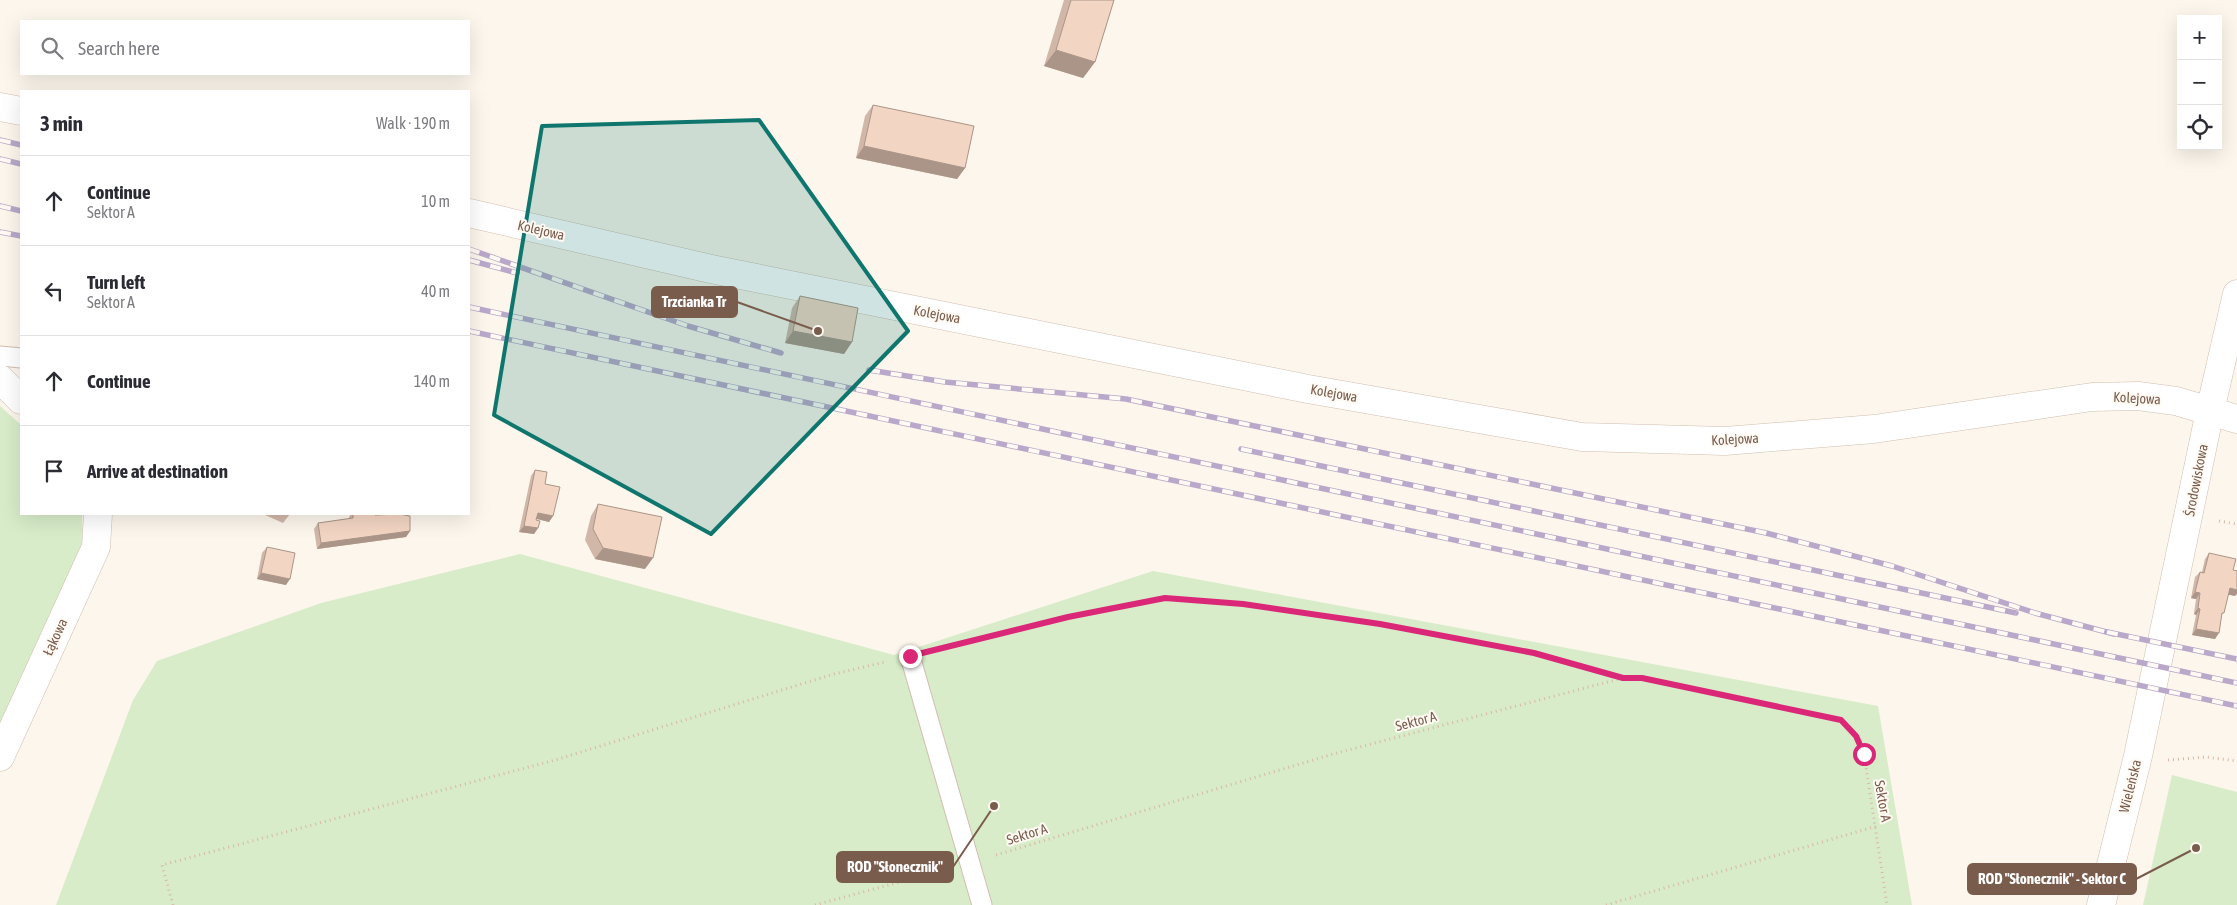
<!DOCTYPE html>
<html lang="en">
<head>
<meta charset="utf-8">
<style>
	body { margin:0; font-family:"Asap Condensed",sans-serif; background:#f2f2f3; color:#2b2b33 }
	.controls { position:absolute; right:15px; top:15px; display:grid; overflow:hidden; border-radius:0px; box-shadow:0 5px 20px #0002 }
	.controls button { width:45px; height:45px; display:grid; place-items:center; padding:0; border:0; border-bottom:1px solid #e1e1e2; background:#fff; color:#2b2b33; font:25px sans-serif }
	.stop { position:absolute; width:15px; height:15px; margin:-11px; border:4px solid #db2777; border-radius:50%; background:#fff }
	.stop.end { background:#db2777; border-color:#fff; box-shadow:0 1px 5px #0008 }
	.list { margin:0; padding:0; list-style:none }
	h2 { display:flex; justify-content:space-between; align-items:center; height:65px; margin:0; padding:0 20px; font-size:21px }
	h2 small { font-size:16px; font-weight:400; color:#7c7c81 }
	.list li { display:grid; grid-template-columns:32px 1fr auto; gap:15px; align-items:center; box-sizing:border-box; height:90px; padding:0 20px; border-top:1px solid #e1e1e2 }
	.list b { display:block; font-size:19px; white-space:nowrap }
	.list p { margin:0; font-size:16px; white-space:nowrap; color:#7c7c81 }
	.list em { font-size:16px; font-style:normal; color:#7c7c81 }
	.icon { flex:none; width:28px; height:28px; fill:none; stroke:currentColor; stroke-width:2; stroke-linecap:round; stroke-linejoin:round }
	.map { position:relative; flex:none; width:2237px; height:905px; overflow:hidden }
	.search { position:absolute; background:#fff; box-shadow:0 5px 20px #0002; left:20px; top:20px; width:450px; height:55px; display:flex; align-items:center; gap:12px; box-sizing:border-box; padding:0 18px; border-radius:0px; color:#7c7c81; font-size:19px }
	.panel { position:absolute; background:#fff; box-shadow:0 5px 20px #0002; left:20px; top:90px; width:450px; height:425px; border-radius:0px }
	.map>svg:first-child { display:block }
	.green { fill:#d8ecc9 }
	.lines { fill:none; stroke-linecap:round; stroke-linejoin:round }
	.lane-casing { stroke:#d1beb0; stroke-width:21 }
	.street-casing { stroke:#d1beb0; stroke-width:29 }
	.path { stroke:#d9b8a5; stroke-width:3; stroke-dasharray:1 4; stroke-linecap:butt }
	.lane { stroke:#fff; stroke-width:19 }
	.street { stroke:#fff; stroke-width:28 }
	.rail-casing { stroke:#b9a8c9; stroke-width:5.5 }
	.rail { stroke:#fffaf3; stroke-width:4; stroke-dasharray:11; stroke-linecap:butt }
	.wall { fill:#d1b7a8 }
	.shaded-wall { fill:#aa9588 }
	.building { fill:#f3d5c3; stroke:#aa9588 }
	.route { stroke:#db2777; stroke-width:6 }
	.marked { fill:#0f766e; fill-opacity:0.2; stroke:#0f766e; stroke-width:4; stroke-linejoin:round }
	.labels { text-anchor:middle; stroke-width:4; stroke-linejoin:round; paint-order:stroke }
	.street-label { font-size:14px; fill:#7a5c4d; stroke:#fffaf3 }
	.leader { fill:none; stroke:#7a5c4d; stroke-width:2 }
	.callout-dot { fill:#7a5c4d; stroke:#fffaf3; stroke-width:2 }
	.callout { fill:#7a5c4d; stroke:#7a5c4d; stroke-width:2 }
	.callout-label { font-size:15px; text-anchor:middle; font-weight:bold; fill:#fff }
</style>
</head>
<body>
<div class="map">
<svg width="2237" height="905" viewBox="0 0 2237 905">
	<rect width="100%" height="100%" fill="#fdf6ec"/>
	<g class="green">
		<path d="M0,406L21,425V514H82L83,560L0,729Z"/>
		<path d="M520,554L894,655L1153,571L1878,706L1912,905H56L133,700L157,661L321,603Z"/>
		<path d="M2172,775L2237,792V905H2143Z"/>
	</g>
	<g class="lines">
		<g class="lane-casing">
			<g id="lane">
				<path d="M0,356L21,358"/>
				<path d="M910,656L982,905"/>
			</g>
		</g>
		<g class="street-casing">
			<g id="street">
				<path d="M0,107L21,111"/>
				<path d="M469,213L711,269L1308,389L1582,437L1725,441L1874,429L2092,397L2138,396L2176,401L2237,419"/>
				<path d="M0,379L21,400"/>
				<path d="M0,757L96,547L98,514"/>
				<path d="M2101,905L2138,756L2210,411L2237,294"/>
			</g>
		</g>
		<g class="path">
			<path d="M2219,521L2237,524"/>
			<path d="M935,650L1068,617L1165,598L1243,604L1380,624L1534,653L1623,678"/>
			<path d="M2168,760L2206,757L2237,761"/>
			<path d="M996,855L1333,754L1623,678H1642L1841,720L1856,736L1864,754L1887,905"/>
			<path d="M173,905L162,865L555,760L834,674L885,662"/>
			<path d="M815,905L944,870"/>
			<path d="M1606,905L1877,826"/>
		</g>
		<use href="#lane" class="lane"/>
		<use href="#street" class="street"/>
		<g class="rail-casing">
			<g id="rail">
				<path d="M0,140L21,145"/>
				<path d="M0,159L21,164"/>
				<path d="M0,206L21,211"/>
				<path d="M0,232L21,236"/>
				<path d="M469,249L688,326L781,353"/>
				<path d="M469,260L517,273"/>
				<path d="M469,307L2237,683"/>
				<path d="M469,331L2237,706"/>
				<path d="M869,370L945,382L1126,399L1766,533L1892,566L2035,613L2114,634"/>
				<path d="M1241,449L2016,613"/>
				<path d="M2107,632L2237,659"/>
			</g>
		</g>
		<use href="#rail" class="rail"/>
	</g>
	<g class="wall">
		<path d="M1064,0H1114L1095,62L1083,78L1044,66Z"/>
		<path d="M873,105L965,168L957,179L856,158L865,116Z"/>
		<path d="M800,296L852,342L844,354L785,343L792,308Z"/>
		<path d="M535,470L545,484L553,516L549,522L536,519L538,528L534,534L519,532L531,476Z"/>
		<path d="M598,504L645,569L595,559L585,540L591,516Z"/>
		<path d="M263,514H290L283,523Z"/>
		<path d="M351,514H374L375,515L410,531L406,537L317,549L314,529L318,523L349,519V517Z"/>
		<path d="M267,547L286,585L257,579L262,553Z"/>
		<path d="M2209,553L2233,570L2235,596L2228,594L2215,639L2192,635L2196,615L2194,614L2196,599L2191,598L2195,577L2200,572H2202L2205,559Z"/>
	</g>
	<g class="shaded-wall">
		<path d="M1056,50L1095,62L1083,78L1044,66Z"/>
		<path d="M864,146L965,168L957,179L856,158Z"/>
		<path d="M793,331L852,342L844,354L785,343Z"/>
		<path d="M538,513L553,516L549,522L534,518Z"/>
		<path d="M524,526L538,528L534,534L519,532Z"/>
		<path d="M410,531L406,537L317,549L321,543Z"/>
		<path d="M603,548L653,558L645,569L595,559Z"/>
		<path d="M261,573L290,579L286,585L257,579Z"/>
		<path d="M2230,588L2237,590V594L2235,596L2225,594Z"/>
		<path d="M2195,592L2200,593L2196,599L2191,598Z"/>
		<path d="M2198,608L2200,609L2196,615L2194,614Z"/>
		<path d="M2196,629L2219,633L2215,639L2192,635Z"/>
	</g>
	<g class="building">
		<path d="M1071,0H1114L1095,62L1056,50Z"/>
		<path d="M873,105L974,126L965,168L864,146Z"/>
		<path d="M800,296L858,308L852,342L793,331Z"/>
		<path d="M535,470L547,472L545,484L560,487L553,516L538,513L536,520L540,521L538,528L524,526Z"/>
		<path d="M598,504L662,517L653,558L603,548L593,529Z"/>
		<path d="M353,514H374L375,515L399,514L410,516V531L321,543L318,523L353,518Z"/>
		<path d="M267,547L295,553L290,579L261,573Z"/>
		<path d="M2209,553L2236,559L2233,570L2237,571V590L2230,588L2224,613H2222L2219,633L2196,629L2200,609L2198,608L2200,593L2195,592L2200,572L2204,573Z"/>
	</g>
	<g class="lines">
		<path class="route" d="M910,656L1068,617L1165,598L1243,604L1380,624L1534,653L1623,678H1642L1841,720L1856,736L1864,754"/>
	</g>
	<path class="marked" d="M759,120L908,331L711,534L494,415L542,126Z"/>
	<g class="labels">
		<g class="street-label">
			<text transform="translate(541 230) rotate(13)" y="5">Kolejowa</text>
			<text transform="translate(937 314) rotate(11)" y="5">Kolejowa</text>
			<text transform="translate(1334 393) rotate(10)" y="5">Kolejowa</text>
			<text transform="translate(2137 398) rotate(3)" y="5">Kolejowa</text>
			<text transform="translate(1735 439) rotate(-3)" y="5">Kolejowa</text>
			<text transform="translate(2196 480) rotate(-79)" y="5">Środowiskowa</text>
			<text transform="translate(55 637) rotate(-65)" y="5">Łąkowa</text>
			<text transform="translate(1416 721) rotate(-15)" y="5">Sektor A</text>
			<text transform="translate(2130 786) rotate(-76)" y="5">Wieleńska</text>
			<text transform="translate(1883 801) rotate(80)" y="5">Sektor A</text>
			<text transform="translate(1027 834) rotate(-17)" y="5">Sektor A</text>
		</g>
	</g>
	<path class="leader" d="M818 331L737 302M994 806L953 867M2196 848L2136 879"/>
	<g class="callout-dot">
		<circle cx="818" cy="331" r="5"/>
		<circle cx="994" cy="806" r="5"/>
		<circle cx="2196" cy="848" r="5"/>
	</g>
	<g class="callout">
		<rect x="652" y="287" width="85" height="30" rx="5"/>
		<rect x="837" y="852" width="116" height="30" rx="5"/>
		<rect x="1968" y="864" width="168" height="30" rx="5"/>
	</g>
	<g class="callout-label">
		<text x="694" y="307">Trzcianka Tr</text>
		<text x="895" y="872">ROD "Słonecznik"</text>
		<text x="2052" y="884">ROD "Słonecznik" - Sektor C</text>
	</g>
</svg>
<div class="controls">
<button>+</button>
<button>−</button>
<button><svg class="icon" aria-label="locate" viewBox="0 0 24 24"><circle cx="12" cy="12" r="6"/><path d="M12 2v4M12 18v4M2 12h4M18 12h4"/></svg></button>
</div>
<div class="stop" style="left:1864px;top:754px"></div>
<div class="stop end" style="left:910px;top:656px"></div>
<div class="search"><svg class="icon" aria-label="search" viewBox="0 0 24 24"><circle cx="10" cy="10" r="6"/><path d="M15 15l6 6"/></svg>Search here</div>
<section class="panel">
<h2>3 min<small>Walk · 190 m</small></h2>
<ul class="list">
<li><svg class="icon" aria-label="ahead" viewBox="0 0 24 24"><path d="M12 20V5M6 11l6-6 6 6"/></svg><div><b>Continue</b><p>Sektor A</p></div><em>10 m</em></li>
<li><svg class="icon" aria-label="left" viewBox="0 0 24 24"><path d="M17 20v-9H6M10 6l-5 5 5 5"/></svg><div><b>Turn left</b><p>Sektor A</p></div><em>40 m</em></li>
<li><svg class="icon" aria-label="ahead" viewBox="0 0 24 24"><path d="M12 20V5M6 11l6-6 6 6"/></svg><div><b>Continue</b></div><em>140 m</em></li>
<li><svg class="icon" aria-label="arrive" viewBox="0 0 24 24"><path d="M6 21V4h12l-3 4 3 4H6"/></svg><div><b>Arrive at destination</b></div></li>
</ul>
</section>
</div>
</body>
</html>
